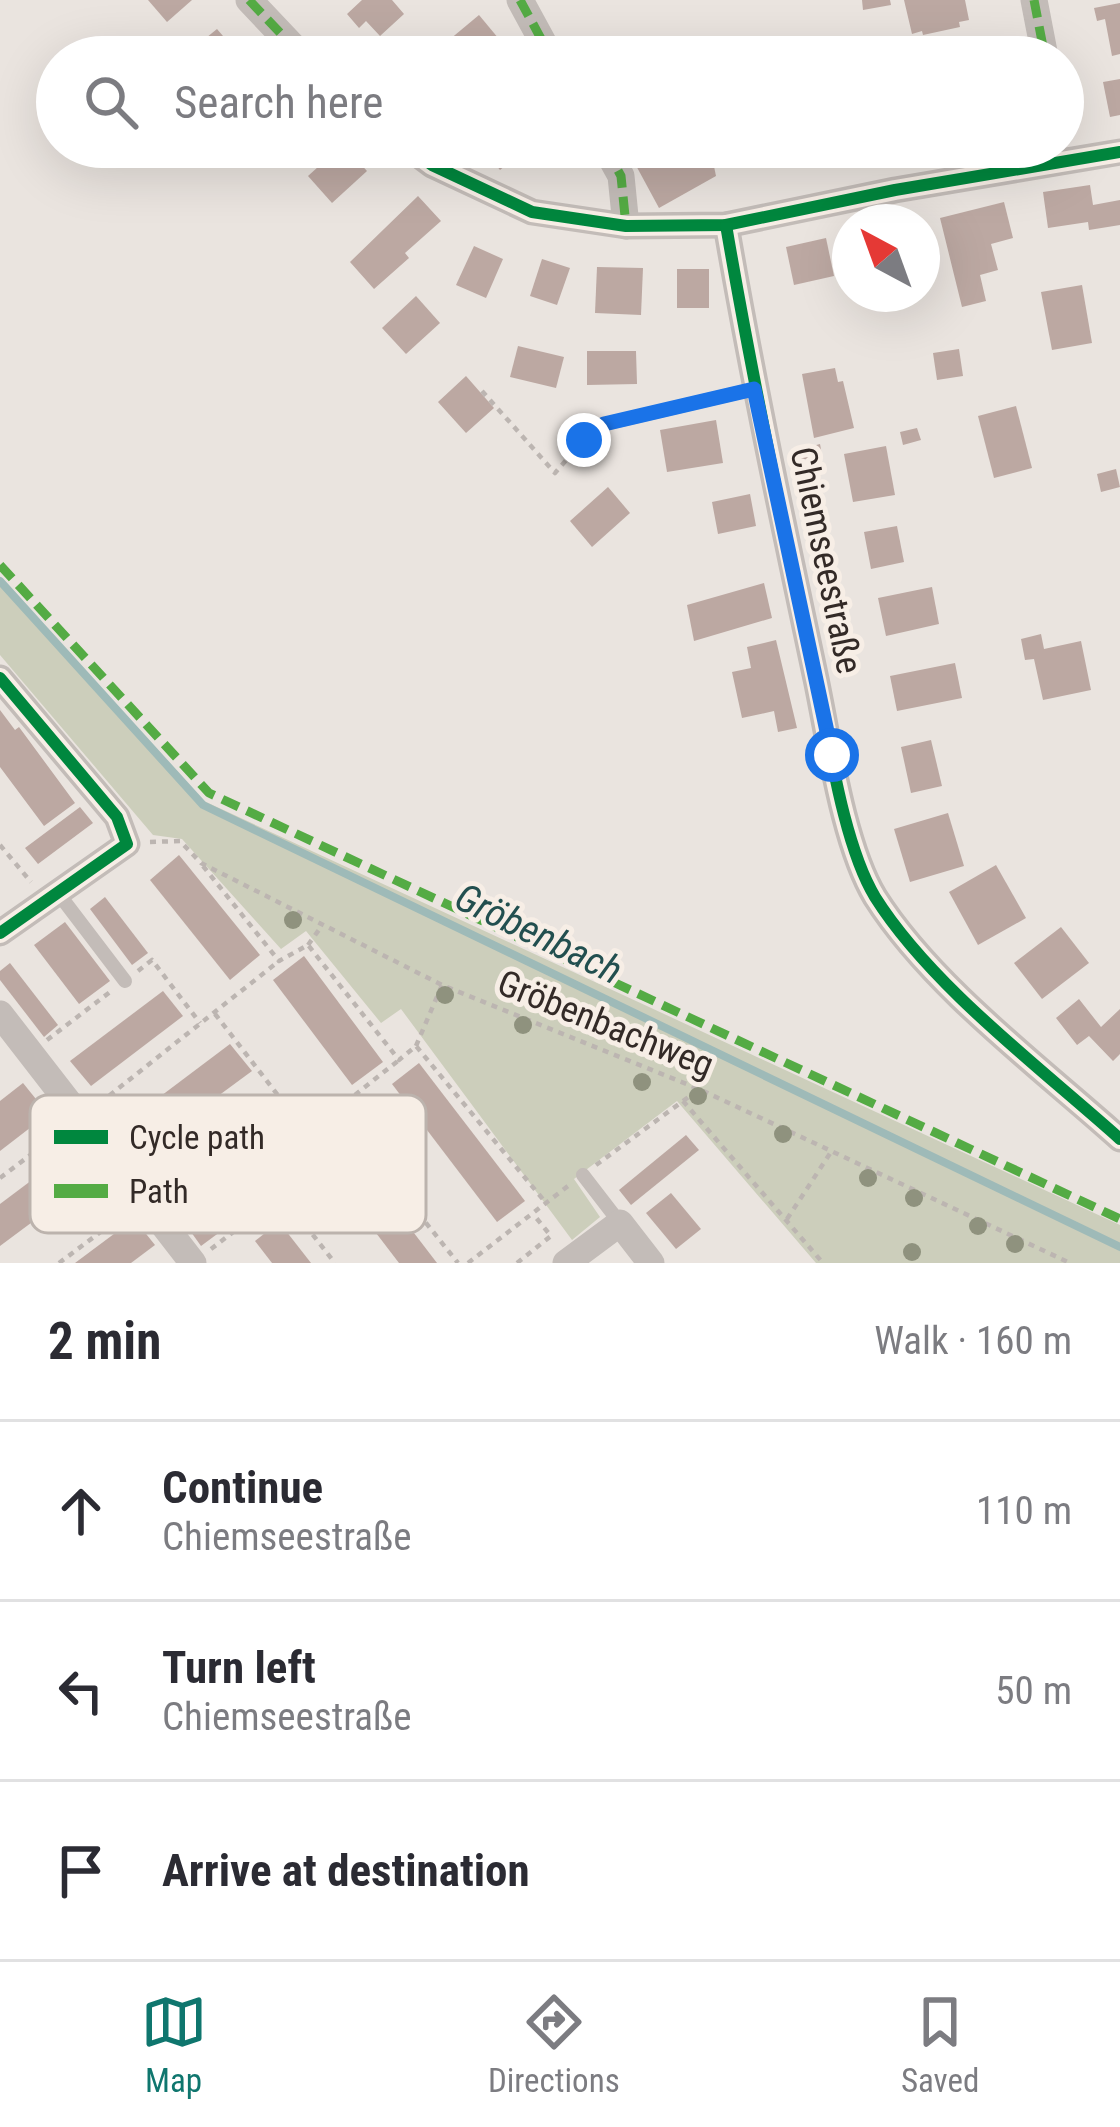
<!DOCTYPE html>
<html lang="en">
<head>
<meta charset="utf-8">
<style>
	body { margin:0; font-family:"Roboto Condensed",sans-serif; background:#f2f2f3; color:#2b2b33 }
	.compass { position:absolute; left:832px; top:204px; width:108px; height:108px; border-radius:50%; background:#fff; box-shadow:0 12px 48px #0002; rotate:319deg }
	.stop { position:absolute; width:36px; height:36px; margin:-27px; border:9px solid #1a73e8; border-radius:50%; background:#fff }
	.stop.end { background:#1a73e8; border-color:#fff; box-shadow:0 3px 12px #0008 }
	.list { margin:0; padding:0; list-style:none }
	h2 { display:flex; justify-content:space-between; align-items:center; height:156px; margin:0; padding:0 48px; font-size:51px }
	h2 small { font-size:39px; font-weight:400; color:#7c7c81 }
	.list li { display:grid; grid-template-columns:78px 1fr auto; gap:36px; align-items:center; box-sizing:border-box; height:180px; padding:0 48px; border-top:3px solid #e1e1e2 }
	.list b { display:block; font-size:45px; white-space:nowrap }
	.list p { margin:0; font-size:39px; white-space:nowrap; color:#7c7c81 }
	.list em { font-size:39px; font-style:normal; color:#7c7c81 }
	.icon { flex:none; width:66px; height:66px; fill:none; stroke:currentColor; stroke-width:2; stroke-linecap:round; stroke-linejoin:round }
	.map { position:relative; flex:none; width:1120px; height:1263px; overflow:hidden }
	.search { position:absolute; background:#fff; box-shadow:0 12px 48px #0002; left:36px; right:36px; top:36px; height:132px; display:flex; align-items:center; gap:30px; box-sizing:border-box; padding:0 42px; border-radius:66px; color:#7c7c81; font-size:45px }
	.sheet { height:696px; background:#fff }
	nav { display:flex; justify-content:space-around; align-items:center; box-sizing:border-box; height:168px; border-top:3px solid #e1e1e2; background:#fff; font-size:33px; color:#7c7c81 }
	nav a { display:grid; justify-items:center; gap:6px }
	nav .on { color:#0f766e }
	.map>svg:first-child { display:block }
	.green { fill:#cccebb }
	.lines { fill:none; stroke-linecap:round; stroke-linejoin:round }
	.stream { stroke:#9ebab8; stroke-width:8 }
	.building { fill:#bca8a2 }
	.path { stroke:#bcb5b1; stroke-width:4.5; stroke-dasharray:6 6; stroke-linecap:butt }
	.lane { stroke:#c3bcb8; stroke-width:14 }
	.street { stroke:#c3bcb8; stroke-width:27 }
	.quiet { stroke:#54ab44; stroke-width:9; stroke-dasharray:18 9; stroke-linecap:butt }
	.cycleway-casing { stroke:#f7eee6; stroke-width:20 }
	.cycleway { stroke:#00873e; stroke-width:12 }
	.tree { fill:#8f927e }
	.route { stroke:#1a73e8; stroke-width:15 }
	.labels { text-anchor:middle; stroke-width:10; stroke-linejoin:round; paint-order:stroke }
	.street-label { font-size:36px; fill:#332a27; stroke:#f7eee6 }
	.water-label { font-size:39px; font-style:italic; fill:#224f4f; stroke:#f7eee6 }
	.key { fill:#f7eee6; stroke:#bcb3ad; stroke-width:3 }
	.key-label { font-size:33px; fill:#332a27 }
</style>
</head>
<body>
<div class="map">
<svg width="1120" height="1263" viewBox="0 0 1120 1263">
	<rect width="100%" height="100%" fill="#eae4df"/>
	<path class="green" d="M0,577L204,801L1120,1225V1263H816L677,1101L574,1179L600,1217L572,1240L401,1009L381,1023L306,931L281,949L182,839L153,835L0,655Z"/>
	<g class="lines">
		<path class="stream" d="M0,581L203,805L1120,1247"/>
	</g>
	<g class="building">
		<path d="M148,0H192L167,22Z"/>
		<path d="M362,0H392L404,14L380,36L366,21L359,28L347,14Z"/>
		<path d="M862,0H890L891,5L863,10Z"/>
		<path d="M904,0H965L969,20L959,22L960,27L923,35L922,31L912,34Z"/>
		<path d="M1120,3V54L1112,56L1105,19L1097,21L1094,8Z"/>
		<path d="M479,15L514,57H453L443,45Z"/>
		<path d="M217,29L241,57H195L190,51Z"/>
		<path d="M1007,36L1011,57H925L933,52Z"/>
		<path d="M765,38L769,57H707L705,52Z"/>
		<path d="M663,42L671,57H634Z"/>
		<path d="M1120,79V115L1110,117L1103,82Z"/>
		<path d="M340,147H345L367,171L332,203L308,176Z"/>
		<path d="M481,147H527L500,170Z"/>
		<path d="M626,147H710L716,176L659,208Z"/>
		<path d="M1090,185L1093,205L1120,200V225L1089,230L1088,222L1048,228L1043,192Z"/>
		<path d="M418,196L441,221L405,253L409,258L374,289L350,262Z"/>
		<path d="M1004,202L1013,238L991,244L998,270L980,275L986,301L962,307L940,218Z"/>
		<path d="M826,238L834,276L794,285L786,247Z"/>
		<path d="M474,246L503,259L486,298L456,285Z"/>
		<path d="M542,259L570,268L557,305L530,296Z"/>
		<path d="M597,267L643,268L641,315L595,313Z"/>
		<rect x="677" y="269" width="32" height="39"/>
		<path d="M1082,285L1092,343L1052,350L1041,292Z"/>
		<path d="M416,296L440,323L406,354L382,328Z"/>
		<path d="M518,346L564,357L556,388L510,377Z"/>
		<path d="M959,349L963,376L937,380L933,353Z"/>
		<path d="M587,351H636L637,384L587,385Z"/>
		<path d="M835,368L838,382L843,381L854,428L814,438L802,374Z"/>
		<path d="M466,376L494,408L466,433L438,402Z"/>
		<path d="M1016,406L1032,468L994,478L978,416Z"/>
		<path d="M716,420L723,463L667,472L660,430Z"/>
		<path d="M917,428L921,440L903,445L900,432Z"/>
		<path d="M820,444L822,455L794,462L791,452Z"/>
		<path d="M886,446L895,495L853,502L844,454Z"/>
		<path d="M1116,469L1120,487L1101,492L1097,474Z"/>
		<path d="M608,487L630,513L592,547L570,521Z"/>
		<path d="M750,494L756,526L718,534L712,502Z"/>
		<path d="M821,506L825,517L808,522L804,510Z"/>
		<path d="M897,526L904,562L871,569L864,532Z"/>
		<path d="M764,583L772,618L694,641L687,605Z"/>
		<path d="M932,587L939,624L886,636L878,598Z"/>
		<path d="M1041,634L1044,649L1081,641L1091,690L1043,700L1034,659L1025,660L1021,639Z"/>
		<path d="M776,640L797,728L778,732L774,711L742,718L732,672L751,668L747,647Z"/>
		<path d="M955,663L962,698L897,711L890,676Z"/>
		<path d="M0,710L15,730L19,727L75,803L44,826L0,767Z"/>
		<path d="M931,740L942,786L911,793L901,747Z"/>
		<path d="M80,807L93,823L38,864L25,848Z"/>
		<path d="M948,813L964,866L910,882L894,829Z"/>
		<path d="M179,855L260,955L230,980L150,880Z"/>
		<path d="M996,865L1026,918L978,945L949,892Z"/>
		<path d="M105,897L148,953L132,965L90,909Z"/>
		<path d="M65,922L110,981L79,1004L34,945Z"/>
		<path d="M1061,927L1089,963L1042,999L1014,963Z"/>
		<path d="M304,956L383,1062L352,1085L273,980Z"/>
		<path d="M10,963L58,1025L44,1037L0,980V971Z"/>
		<path d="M163,991L183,1016L91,1086L70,1061Z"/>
		<path d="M1079,999L1101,1027L1120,1009V1054L1113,1061L1089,1036L1077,1045L1056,1018Z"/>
		<path d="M230,1044L252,1071L142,1152L121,1126Z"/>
		<path d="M419,1063L525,1201L497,1222L392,1084Z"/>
		<path d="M23,1083L48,1114L0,1151V1101Z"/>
		<path d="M686,1135L699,1150L631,1205L619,1190Z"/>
		<path d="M76,1147L98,1173L0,1246V1204Z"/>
		<path d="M303,1149L313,1163L201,1246L191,1232Z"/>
		<path d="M358,1160L437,1263H399L334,1178Z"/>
		<path d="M671,1193L701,1229L676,1249L646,1213Z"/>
		<path d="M134,1219L155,1245L131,1263H75Z"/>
		<path d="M279,1222L311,1263H272L255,1241Z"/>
	</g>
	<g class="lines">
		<g class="path">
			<path d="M482,391L555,473L574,451"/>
			<path d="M150,842L180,841L201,863L442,985L699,1089L1070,1263"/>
			<path d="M0,845L31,882"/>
			<path d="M203,866L279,961L308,945L399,1060L416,1046L546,1203"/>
			<path d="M308,945L321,927"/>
			<path d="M138,971L152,960L200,1023"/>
			<path d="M215,1014L328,1160L358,1137"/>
			<path d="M47,1040L110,992"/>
			<path d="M416,1046L442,985"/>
			<path d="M683,1101L823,1263"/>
			<path d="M100,1103L279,961"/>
			<path d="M336,1110L458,1263"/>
			<path d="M286,1142L307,1133L399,1060"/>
			<path d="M596,1165L698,1090"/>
			<path d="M0,1178L62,1131"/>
			<path d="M283,1197L335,1263"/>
			<path d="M787,1219L833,1149"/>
			<path d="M211,1249L326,1161"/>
			<path d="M59,1263L126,1213"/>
			<path d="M468,1263L568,1186"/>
			<path d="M517,1263L551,1236L533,1214"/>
		</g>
		<g class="lane">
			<path d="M584,440L605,424L754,389"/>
			<path d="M58,893L125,981"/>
			<path d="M583,1175L620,1223"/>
		</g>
		<g class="street">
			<path d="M249,0L303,57"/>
			<path d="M520,0L551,57"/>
			<path d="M1034,0L1045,57"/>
			<path d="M408,147L432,165L532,212L626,226L726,225L895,190L1120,152"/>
			<path d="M605,147L621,176L626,226"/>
			<path d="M726,225C752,377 784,528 816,679C829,741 843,844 875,897C931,986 1041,1068 1120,1139"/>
			<path d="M0,678L117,817L127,844L0,933"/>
			<path d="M0,1014L193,1263"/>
			<path d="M566,1263L620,1223L651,1263"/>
		</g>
		<g class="quiet">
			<path d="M249,0L303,57"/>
			<path d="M520,0L551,57"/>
			<path d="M1034,0L1045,57"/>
			<path d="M605,147L621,176L626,226"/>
			<path d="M0,565L209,793L1120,1219"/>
		</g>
		<g class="cycleway-casing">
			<g id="cycleway">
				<path d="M408,147L432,165L532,212L626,226L726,225L895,190L1120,152"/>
				<path d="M726,225C752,377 784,528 816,679C829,741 843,844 875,897C931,986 1041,1068 1120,1139"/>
				<path d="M0,678L117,817L127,844L0,933"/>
			</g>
		</g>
		<use href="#cycleway" class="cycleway"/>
	</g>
	<g class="tree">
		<circle cx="293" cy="920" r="9"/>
		<circle cx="445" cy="995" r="9"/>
		<circle cx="523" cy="1025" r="9"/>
		<circle cx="642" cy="1082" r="9"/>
		<circle cx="698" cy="1096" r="9"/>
		<circle cx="783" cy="1134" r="9"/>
		<circle cx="868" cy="1178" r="9"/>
		<circle cx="914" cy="1198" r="9"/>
		<circle cx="978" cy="1226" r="9"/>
		<circle cx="1015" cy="1244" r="9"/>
		<circle cx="912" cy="1252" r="9"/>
	</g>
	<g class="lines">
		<path class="route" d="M584,440L604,424L754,389L832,755"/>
	</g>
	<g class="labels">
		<g class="street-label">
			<text transform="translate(827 560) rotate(78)" y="13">Chiemseestraße</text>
			<text transform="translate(606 1023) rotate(22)" y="13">Gröbenbachweg</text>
		</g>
		<g class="water-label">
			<text transform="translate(539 933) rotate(26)" y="14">Gröbenbach</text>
		</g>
	</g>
	<rect x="30" y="1095" width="396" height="138" rx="18" class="key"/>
	<rect x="54" y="1130" width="54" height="14" fill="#00873e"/>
	<rect x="54" y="1184" width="54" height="14" fill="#54ab44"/>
	<g class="key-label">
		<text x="129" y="1149">Cycle path</text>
		<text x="129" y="1203">Path</text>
	</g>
</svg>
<svg class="compass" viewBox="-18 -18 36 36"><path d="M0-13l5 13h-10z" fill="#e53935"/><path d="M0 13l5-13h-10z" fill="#7c7c81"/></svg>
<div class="stop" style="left:832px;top:755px"></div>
<div class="stop end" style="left:584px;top:440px"></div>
<div class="search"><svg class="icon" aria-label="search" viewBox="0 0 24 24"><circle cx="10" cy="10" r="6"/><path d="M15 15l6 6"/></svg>Search here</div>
</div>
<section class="sheet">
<h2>2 min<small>Walk · 160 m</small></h2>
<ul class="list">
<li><svg class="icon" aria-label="ahead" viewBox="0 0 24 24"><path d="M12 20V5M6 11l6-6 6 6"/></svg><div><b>Continue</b><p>Chiemseestraße</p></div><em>110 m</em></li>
<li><svg class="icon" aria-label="left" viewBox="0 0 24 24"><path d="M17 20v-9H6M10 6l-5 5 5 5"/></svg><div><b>Turn left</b><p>Chiemseestraße</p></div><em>50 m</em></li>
<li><svg class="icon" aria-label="arrive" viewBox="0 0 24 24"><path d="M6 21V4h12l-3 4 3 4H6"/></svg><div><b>Arrive at destination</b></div></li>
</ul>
</section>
<nav>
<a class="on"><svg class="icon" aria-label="map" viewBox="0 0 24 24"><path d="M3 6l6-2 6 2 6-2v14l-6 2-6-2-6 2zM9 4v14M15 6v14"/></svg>Map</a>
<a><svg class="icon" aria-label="directions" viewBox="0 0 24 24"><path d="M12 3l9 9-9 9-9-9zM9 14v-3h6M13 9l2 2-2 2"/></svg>Directions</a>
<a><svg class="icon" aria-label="saved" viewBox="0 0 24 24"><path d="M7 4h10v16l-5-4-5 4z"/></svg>Saved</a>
</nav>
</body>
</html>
